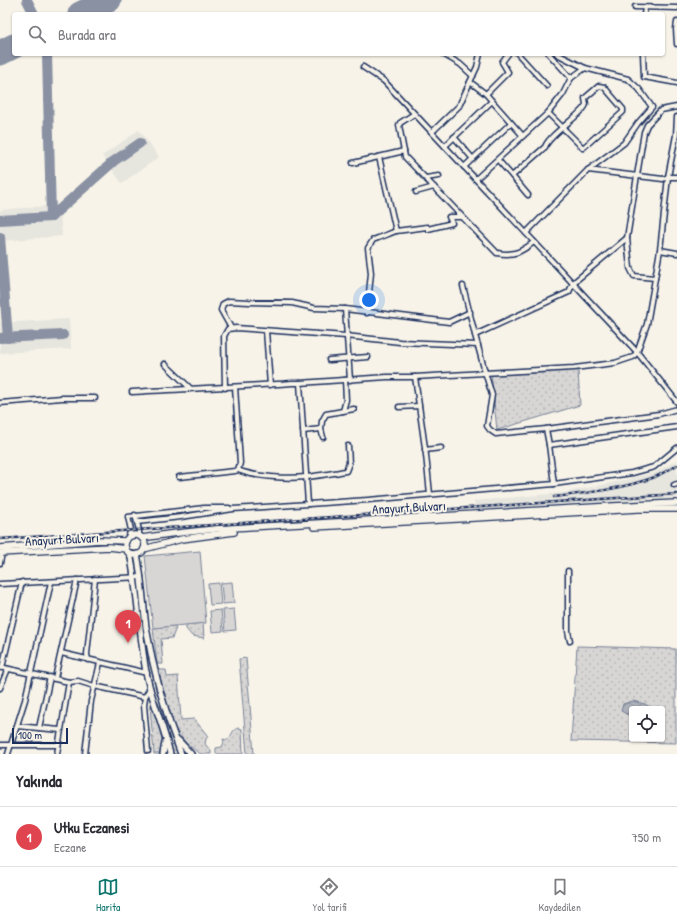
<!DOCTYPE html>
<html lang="tr">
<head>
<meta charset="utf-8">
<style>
	body { margin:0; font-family:"Patrick Hand",sans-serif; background:#f7f7f7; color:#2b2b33 }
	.controls { position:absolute; right:12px; bottom:12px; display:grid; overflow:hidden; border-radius:4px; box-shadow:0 1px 3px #0004 }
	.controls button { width:36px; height:36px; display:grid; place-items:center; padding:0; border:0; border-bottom:1px solid #e1e1e2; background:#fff; color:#2b2b33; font:20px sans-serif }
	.scale { position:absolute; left:12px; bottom:10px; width:56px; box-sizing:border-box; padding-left:4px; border:2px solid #1b2f5e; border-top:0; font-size:11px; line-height:14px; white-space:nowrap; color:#1b2f5e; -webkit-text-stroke:3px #f7f3e8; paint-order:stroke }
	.you { position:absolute; left:369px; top:300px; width:14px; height:14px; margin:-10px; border:3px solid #fff; border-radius:50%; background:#1a73e8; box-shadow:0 0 0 6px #1a73e833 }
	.badge { display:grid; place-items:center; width:26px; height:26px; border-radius:50%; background:#0f766e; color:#fff; font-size:13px; font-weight:700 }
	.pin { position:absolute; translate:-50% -33px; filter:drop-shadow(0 1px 2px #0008) }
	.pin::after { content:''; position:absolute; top:21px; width:14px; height:12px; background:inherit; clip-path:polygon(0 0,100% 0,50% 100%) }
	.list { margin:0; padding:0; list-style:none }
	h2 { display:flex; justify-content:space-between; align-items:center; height:52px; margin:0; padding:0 16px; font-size:17px }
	h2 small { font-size:13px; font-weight:400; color:#7c7c81 }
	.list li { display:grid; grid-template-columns:26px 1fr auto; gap:12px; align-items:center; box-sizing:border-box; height:60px; padding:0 16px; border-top:1px solid #e1e1e2 }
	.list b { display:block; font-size:15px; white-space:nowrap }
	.list p { margin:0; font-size:13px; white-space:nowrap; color:#7c7c81 }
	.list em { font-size:13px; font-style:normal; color:#7c7c81 }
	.icon { flex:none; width:22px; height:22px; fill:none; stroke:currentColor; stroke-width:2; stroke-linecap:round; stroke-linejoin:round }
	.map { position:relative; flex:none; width:677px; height:754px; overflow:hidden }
	.search { position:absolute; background:#fff; box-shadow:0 1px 3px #0004; left:12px; right:12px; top:12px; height:44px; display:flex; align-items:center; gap:10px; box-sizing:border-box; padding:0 14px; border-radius:4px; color:#7c7c81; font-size:15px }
	.sheet { height:112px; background:#fff }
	nav { display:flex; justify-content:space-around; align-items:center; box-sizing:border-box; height:56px; border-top:1px solid #e1e1e2; background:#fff; font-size:11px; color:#7c7c81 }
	nav a { display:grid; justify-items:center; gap:2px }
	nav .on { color:#0f766e }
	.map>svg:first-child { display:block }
	.built { fill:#e6e5de }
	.grass { fill:url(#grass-dots); stroke:#798299; fill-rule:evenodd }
	.park { fill:#d7d6d4; stroke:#798299 }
	.water { fill:url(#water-waves); stroke:#727c95 }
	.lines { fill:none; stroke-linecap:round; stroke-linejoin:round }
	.taxiway { stroke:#8991a3; stroke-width:10 }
	.runway { stroke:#8991a3; stroke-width:25 }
	.minor-casing { stroke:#1b2f5e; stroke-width:7 }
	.tertiary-casing { stroke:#1b2f5e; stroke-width:8 }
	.secondary-casing { stroke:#1b2f5e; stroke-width:8 }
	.minor { stroke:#f7f3e8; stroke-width:4 }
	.tertiary { stroke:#f7f3e8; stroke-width:5 }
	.secondary { stroke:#f7f3e8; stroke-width:5.5 }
	.rail-casing { stroke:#1b2f5e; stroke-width:2.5 }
	.rail { stroke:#f7f3e8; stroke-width:1; stroke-dasharray:3; stroke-linecap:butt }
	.labels { text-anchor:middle; stroke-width:4; stroke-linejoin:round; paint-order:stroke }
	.street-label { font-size:13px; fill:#1b2f5e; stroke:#f7f3e8 }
</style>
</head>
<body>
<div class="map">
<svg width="677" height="754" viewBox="0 0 677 754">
	<defs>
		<pattern id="grass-dots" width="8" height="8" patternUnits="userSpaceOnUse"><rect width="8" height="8" fill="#d7d6d4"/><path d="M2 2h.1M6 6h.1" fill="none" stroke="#b8b8b8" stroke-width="1.8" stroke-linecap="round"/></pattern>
		<pattern id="water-waves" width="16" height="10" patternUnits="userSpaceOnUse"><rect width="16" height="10" fill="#acb0b9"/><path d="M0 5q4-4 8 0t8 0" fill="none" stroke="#8b909a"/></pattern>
	</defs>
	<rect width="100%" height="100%" fill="#f7f3e8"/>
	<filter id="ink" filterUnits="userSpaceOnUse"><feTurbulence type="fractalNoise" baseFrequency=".025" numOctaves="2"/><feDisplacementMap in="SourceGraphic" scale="8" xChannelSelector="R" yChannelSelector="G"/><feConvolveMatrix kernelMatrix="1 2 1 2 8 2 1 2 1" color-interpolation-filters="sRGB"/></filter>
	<g filter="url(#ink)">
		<g class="built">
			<path d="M139,130L159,157L122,183L102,156Z"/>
			<path d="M59,205L62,236L0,241V210Z"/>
			<path d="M69,319L71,349L0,353V323Z"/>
			<path d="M677,460V499L475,512L474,501L562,493L616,482L656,472Z"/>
		</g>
		<g class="grass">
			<path d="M578,370L580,405L497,430L491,374Z"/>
			<path d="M203,623L204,638L192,636L186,629V625Z"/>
			<path d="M175,626L176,628L172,638L161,639L163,664H157L153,628Z"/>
			<path d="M577,646L676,649V743L571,741ZM632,709H662V739H632Z"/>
			<path d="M246,658L254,754H247L239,659Z"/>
			<path d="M158,670H166L167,677L178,676L181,720L194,719L208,736L206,739L205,744L211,751V754H201L196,751L186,743L173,726Z"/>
			<path d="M160,705H162L180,754H173Z"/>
			<path d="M150,706H153L163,743V754H154Z"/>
			<path d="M239,728L242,729L243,754H216V748L222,747L224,742L223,739L227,740C233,736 231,729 239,728Z"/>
		</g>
		<g class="park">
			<path d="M200,551L206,623L153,628L145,556Z"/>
			<path d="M232,582L234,603L223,604L221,583Z"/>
			<path d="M219,583L221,604L210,605L208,584Z"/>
			<path d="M234,609L236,630L225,631L223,610Z"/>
			<path d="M221,610L223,631L212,632L210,611Z"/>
		</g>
		<path class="water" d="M633,701L645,704L653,709H632V717L621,711L623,704Z"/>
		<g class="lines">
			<g class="taxiway">
				<path d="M27,0L34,14"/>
				<path d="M47,54L51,217"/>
				<path d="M0,220L51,217L114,161L140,143"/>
				<path d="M0,237L8,338"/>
				<path d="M0,338L63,335"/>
			</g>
			<g class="runway">
				<path d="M80,14L109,0"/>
				<path d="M0,53L14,46"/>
			</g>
			<g class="minor-casing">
				<g id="minor">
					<path d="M635,7L677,8"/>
					<path d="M644,14L645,8"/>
					<path d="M677,22L676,29L677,44"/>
					<path d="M443,54L460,64L473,76"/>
					<path d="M518,54L547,86"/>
					<path d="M549,54L571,78"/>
					<path d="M557,54L585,68"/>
					<path d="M643,54L644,77L677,83"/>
					<path d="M363,67L384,81L637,352L677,402"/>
					<path d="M470,82L486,94L492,101"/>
					<path d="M486,94L508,72L502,62L508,54"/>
					<path d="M414,114L400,123L399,125L405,157L497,253C514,256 521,252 534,242"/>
					<path d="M432,132L459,106L477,67L480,54"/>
					<path d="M454,137L473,159"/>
					<path d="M445,146L492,101L523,136"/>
					<path d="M379,157L396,231"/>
					<path d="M498,160L512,176L545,147C550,133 584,114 586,104C586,104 585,99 585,98L599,86L604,87L623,109V112L583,148L548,113"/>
					<path d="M353,163L404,151"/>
					<path d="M464,167L511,123"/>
					<path d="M588,170L663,179L668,177H677"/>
					<path d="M512,176L528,195"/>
					<path d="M426,178L439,176"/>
					<path d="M476,179L548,113L563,94L571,78L585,68L628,79L639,89L652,107L638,123L624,143L588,170L526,233"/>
					<path d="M416,192L434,187"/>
					<path d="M627,238L573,283L569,292L475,335L485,372L492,395L487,426L490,430L496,434L546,429L659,414L677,409"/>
					<path d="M660,250L677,253"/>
					<path d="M655,278L634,276L630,268L627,238L644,132L647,125L661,110L677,107"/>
					<path d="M463,286L475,335"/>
					<path d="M345,309L350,380"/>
					<path d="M367,313L371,273L368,248L373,240L396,231L427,227L428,229L452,223L449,217H461"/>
					<path d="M231,328L221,310L223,304L229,301L249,302L292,303L314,308L345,309L449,322L470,312"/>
					<path d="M266,331L270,385"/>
					<path d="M329,360L368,357"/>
					<path d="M165,364L190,388"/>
					<path d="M415,377L426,455L430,494"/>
					<path d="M300,383L308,504"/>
					<path d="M225,388L224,336L228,329L236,328L346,336L400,342L478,345"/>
					<path d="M132,392C186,389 239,387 292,383H300L387,377H415L574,368L615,363L633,357L637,352L647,324L660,250L668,177L676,135L677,117"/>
					<path d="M0,403L62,398H95"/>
					<path d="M399,407L419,406"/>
					<path d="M343,411L346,400L345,380"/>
					<path d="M321,429L323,437"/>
					<path d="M546,429L549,445L677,427"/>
					<path d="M303,431L321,429L322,421L326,414L354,409"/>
					<path d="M549,445L554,484"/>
					<path d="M425,450L441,448"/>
					<path d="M238,470C254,477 288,479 306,477C319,476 333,473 346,471L349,463L348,446"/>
					<path d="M179,477L235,471L238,470L240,463L235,387"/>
					<path d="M674,485L677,484"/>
					<path d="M135,515L139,530V536"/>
					<path d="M137,522L181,517L233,509L368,500L554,484L632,473L654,467L677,448"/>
					<path d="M128,537L131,530L128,517L204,508H229"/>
					<path d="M0,563L2,553"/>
					<path d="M568,571V631L570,641"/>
					<path d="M0,584L141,577"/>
					<path d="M61,653L147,673"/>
					<path d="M88,660L87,654L95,579"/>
					<path d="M0,667L69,682L78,681L94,686L145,697"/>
					<path d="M2,668L22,582"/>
					<path d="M55,678L77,580"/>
					<path d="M0,688L8,669"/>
					<path d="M17,726L60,730"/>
					<path d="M39,728L50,677"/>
					<path d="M0,745H58"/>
					<path d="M148,751L144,705L145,697L150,688"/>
					<path d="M8,754L25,700L51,582"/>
					<path d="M57,754L69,682"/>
					<path d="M85,754L91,701L100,663"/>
				</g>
			</g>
			<g class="tertiary-casing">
				<g id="tertiary">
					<path d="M130,553C138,592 139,632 146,672C151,700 164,726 170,754"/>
					<path d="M137,554C142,578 143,603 146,627C153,670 165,713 181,754"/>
					<path d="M178,740L191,754"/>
					<path d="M163,754L165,742"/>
				</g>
			</g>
			<g class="secondary-casing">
				<g id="secondary">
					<path d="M314,527L638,509H677"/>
					<circle cx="135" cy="545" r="10"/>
					<path d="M142,538L169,534L215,529L613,506L677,503"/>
					<path d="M0,548L100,540L126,541"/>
					<path d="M144,549L182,539L234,532"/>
					<path d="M0,553L109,547L126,549"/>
				</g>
			</g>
			<use href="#minor" class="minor"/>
			<use href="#tertiary" class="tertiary"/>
			<use href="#secondary" class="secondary"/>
			<g class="rail-casing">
				<g id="rail">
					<path d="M554,497C587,493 623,489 655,477C663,473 670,469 677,465"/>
					<path d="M0,539L677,494"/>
				</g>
			</g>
			<use href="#rail" class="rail"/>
		</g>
	</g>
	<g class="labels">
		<g class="street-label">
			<text transform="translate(409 507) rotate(-3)" y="5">Anayurt Bulvarı</text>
			<text transform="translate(62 539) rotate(-3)" y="5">Anayurt Bulvarı</text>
		</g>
	</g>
</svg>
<div class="controls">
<button><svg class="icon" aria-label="locate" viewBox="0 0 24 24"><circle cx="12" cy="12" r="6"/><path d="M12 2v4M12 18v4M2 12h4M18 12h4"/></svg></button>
</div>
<div class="scale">100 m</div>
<div class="you"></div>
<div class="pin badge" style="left:128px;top:643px;background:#e0444e">1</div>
<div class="search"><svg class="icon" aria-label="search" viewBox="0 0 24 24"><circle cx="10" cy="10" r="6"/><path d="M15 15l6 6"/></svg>Burada ara</div>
</div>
<section class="sheet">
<h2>Yakında<small></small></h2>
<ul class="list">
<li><span class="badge" style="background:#e0444e">1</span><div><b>Utku Eczanesi</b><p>Eczane</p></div><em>750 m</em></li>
</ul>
</section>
<nav>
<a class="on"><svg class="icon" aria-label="map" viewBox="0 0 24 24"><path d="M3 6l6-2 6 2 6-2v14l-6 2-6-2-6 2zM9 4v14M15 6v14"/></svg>Harita</a>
<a><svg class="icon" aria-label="directions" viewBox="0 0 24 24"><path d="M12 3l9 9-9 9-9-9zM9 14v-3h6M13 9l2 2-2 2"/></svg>Yol tarifi</a>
<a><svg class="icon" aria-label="saved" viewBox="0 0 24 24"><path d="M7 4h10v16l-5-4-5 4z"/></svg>Kaydedilen</a>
</nav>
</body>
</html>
